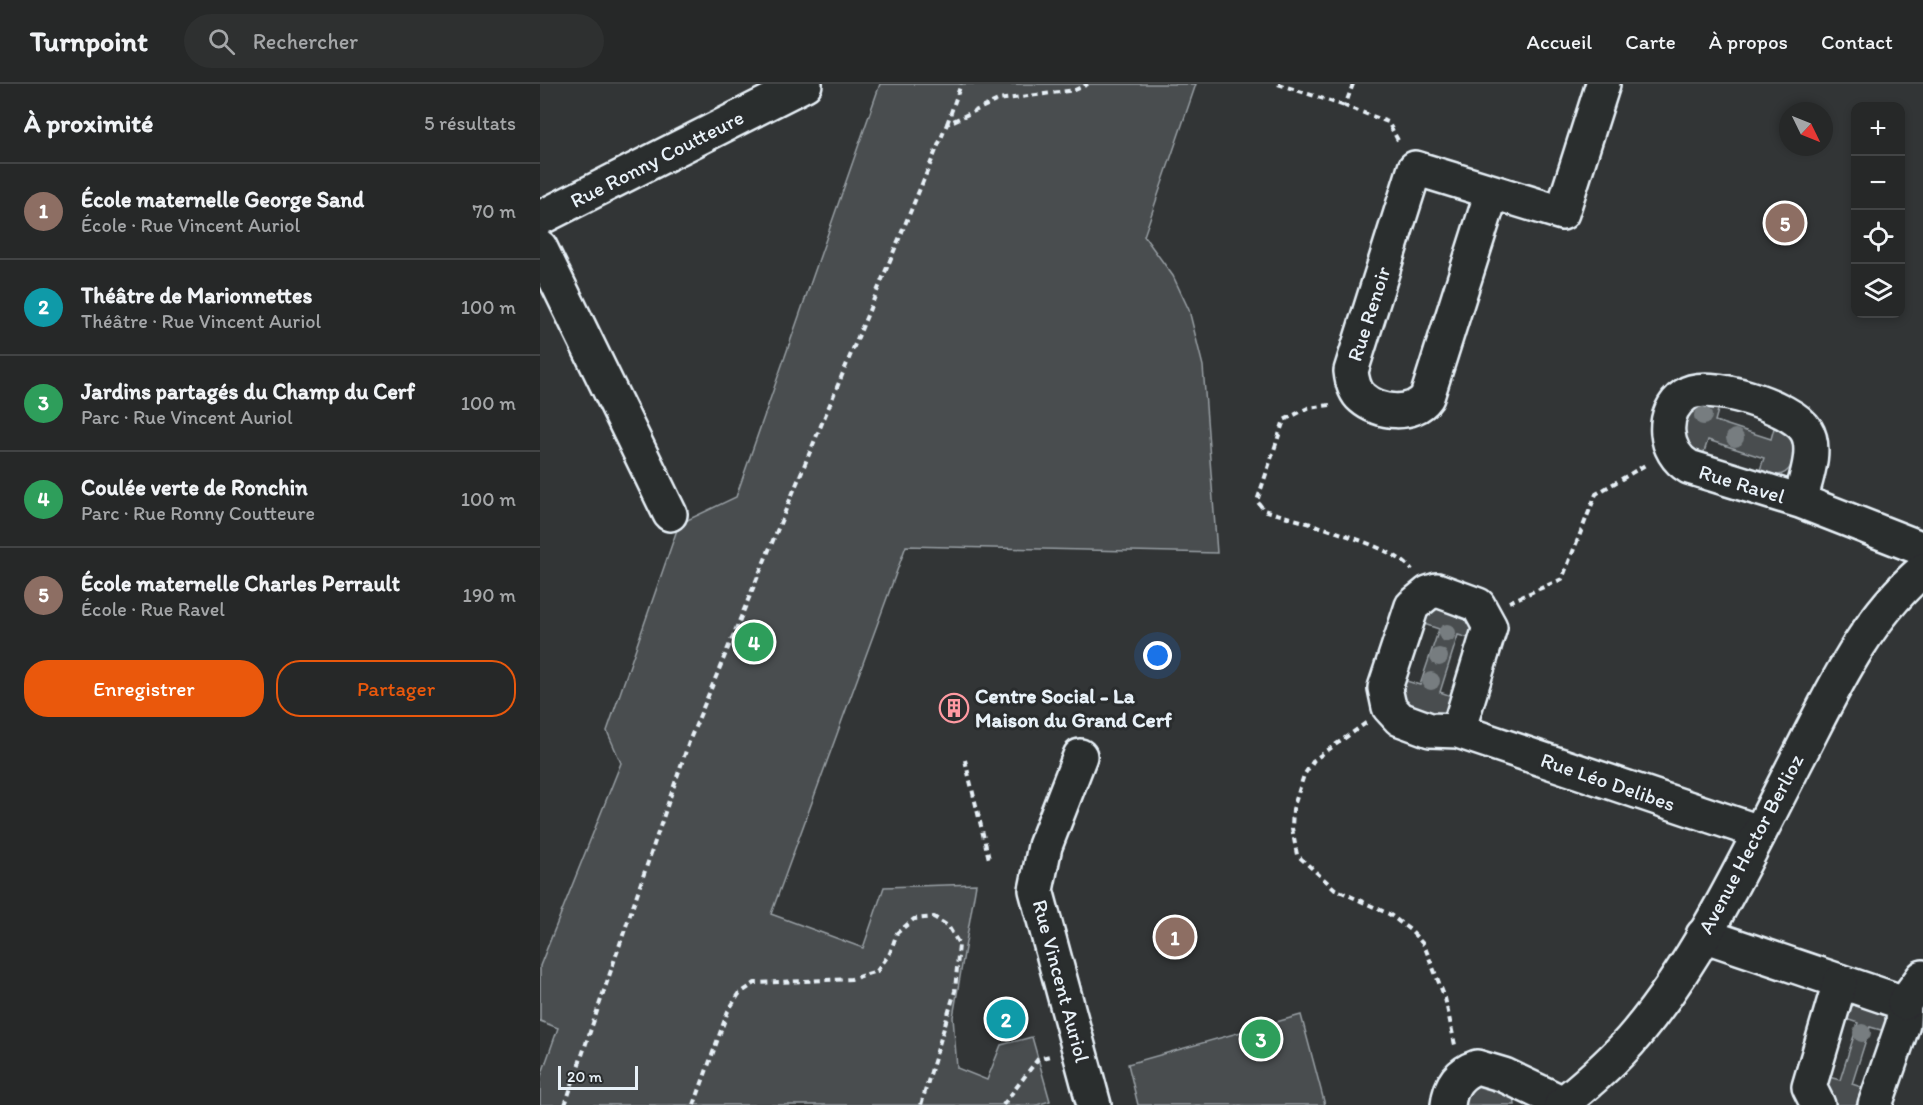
<!DOCTYPE html>
<html lang="fr">
<head>
<meta charset="utf-8">
<style>
	body { margin:0; font-family:Itim,sans-serif; background:#2e3030; color:#f1f3f6 }
	.controls { position:absolute; right:18px; top:18px; display:grid; overflow:hidden; border-radius:12px; box-shadow:0 3px 9px #0003 }
	.controls button { width:54px; height:54px; display:grid; place-items:center; padding:0; border:0; border-bottom:2px solid #424445; background:#262828; color:#f1f3f6; font:30px sans-serif }
	.compass { position:absolute; left:1239px; top:18px; width:54px; height:54px; border-radius:50%; background:#262828; box-shadow:0 3px 9px #0003; rotate:133deg }
	.scale { position:absolute; left:18px; bottom:15px; width:80px; box-sizing:border-box; padding-left:6px; border:3px solid #e8f1f8; border-top:0; font-size:16px; line-height:21px; white-space:nowrap; color:#e8f1f8; -webkit-text-stroke:4px #2a2d2e; paint-order:stroke }
	.you { position:absolute; left:618px; top:572px; width:21px; height:21px; margin:-15px; border:4px solid #fff; border-radius:50%; background:#1a73e8; box-shadow:0 0 0 9px #1a73e833 }
	.badge { display:grid; place-items:center; width:39px; height:39px; border-radius:50%; background:#ea580c; color:#fff; font-size:20px; font-weight:700 }
	.pin { position:absolute; translate:-50% -50%; border:3px solid #fff; box-shadow:0 2px 6px #0006 }
	.list { margin:0; padding:0; list-style:none }
	h2 { display:flex; justify-content:space-between; align-items:center; height:78px; margin:0; padding:0 24px; font-size:26px }
	h2 small { font-size:20px; font-weight:400; color:#a4a6a8 }
	.list li { display:grid; grid-template-columns:39px 1fr auto; gap:18px; align-items:center; box-sizing:border-box; height:96px; padding:0 24px; border-top:2px solid #424445 }
	.list b { display:block; font-size:22px; white-space:nowrap }
	.list p { margin:0; font-size:20px; white-space:nowrap; color:#a4a6a8 }
	.list em { font-size:20px; font-style:normal; color:#a4a6a8 }
	.actions { display:flex; gap:12px; padding:18px 24px }
	.actions a { flex:1; padding:14px 0; border:2px solid #ea580c; border-radius:24px; text-align:center; font-size:21px; color:#ea580c }
	.actions .main { background:#ea580c; color:#fff }
	.icon { flex:none; width:33px; height:33px; fill:none; stroke:currentColor; stroke-width:2; stroke-linecap:round; stroke-linejoin:round }
	.map { position:relative; flex:none; width:1383px; height:1021px; overflow:hidden }
	header { display:flex; align-items:center; gap:36px; box-sizing:border-box; height:84px; padding:0 30px; background:#262828; border-bottom:2px solid #424445 }
	header strong { font-size:28px }
	nav { display:flex; gap:33px; margin-inline-start:auto; font-size:21px }
	.search { width:420px; height:54px; background:#2e3030; display:flex; align-items:center; gap:15px; box-sizing:border-box; padding:0 21px; border-radius:33px; color:#a4a6a8; font-size:22px }
	main { display:flex }
	aside { flex:1; background:#262828 }
	.map>svg:first-child { display:block }
	.green { fill:#494d4f; stroke:#989fa4; stroke-width:1.5 }
	.lines { fill:none; stroke-linecap:round; stroke-linejoin:round }
	.minor-casing { stroke:#e8f1f8; stroke-width:38 }
	.path { stroke:#e8f1f8; stroke-width:4; stroke-dasharray:6 4.5; stroke-linecap:butt }
	.minor { stroke:#2a2d2e; stroke-width:33 }
	.tree { fill:#777d80 }
	.labels { text-anchor:middle; stroke-width:6; stroke-linejoin:round; paint-order:stroke }
	.street-label { font-size:21px; fill:#e8f1f8; stroke:#2a2d2e }
	.poi-label { font-size:21px; font-weight:bold; fill:#e8f1f8; stroke:#2a2d2e; text-anchor:start }
</style>
</head>
<body>
<header>
<strong>Turnpoint</strong>
<div class="search"><svg class="icon" aria-label="search" viewBox="0 0 24 24"><circle cx="10" cy="10" r="6"/><path d="M15 15l6 6"/></svg>Rechercher</div>
<nav><a>Accueil</a><a>Carte</a><a>À propos</a><a>Contact</a></nav>
</header>
<main>
<aside>
<h2>À proximité<small>5 résultats</small></h2>
<ul class="list">
<li><span class="badge" style="background:#8d6e63">1</span><div><b>École maternelle George Sand</b><p>École · Rue Vincent Auriol</p></div><em>70 m</em></li>
<li><span class="badge" style="background:#0f9aa8">2</span><div><b>Théâtre de Marionnettes</b><p>Théâtre · Rue Vincent Auriol</p></div><em>100 m</em></li>
<li><span class="badge" style="background:#2e9e5b">3</span><div><b>Jardins partagés du Champ du Cerf</b><p>Parc · Rue Vincent Auriol</p></div><em>100 m</em></li>
<li><span class="badge" style="background:#2e9e5b">4</span><div><b>Coulée verte de Ronchin</b><p>Parc · Rue Ronny Coutteure</p></div><em>100 m</em></li>
<li><span class="badge" style="background:#8d6e63">5</span><div><b>École maternelle Charles Perrault</b><p>École · Rue Ravel</p></div><em>190 m</em></li>
</ul>
<div class="actions"><a class="main">Enregistrer</a><a>Partager</a></div>
</aside>
<div class="map">
<svg width="1383" height="1021" viewBox="0 0 1383 1021">
	<rect width="100%" height="100%" fill="#323536"/>
	<filter id="ink" filterUnits="userSpaceOnUse"><feTurbulence type="fractalNoise" baseFrequency=".0167" numOctaves="2"/><feDisplacementMap in="SourceGraphic" scale="12" xChannelSelector="R" yChannelSelector="G"/><feConvolveMatrix kernelMatrix="1 2 1 2 8 2 1 2 1" color-interpolation-filters="sRGB"/></filter>
	<g filter="url(#ink)">
		<g class="green">
			<path d="M340,0H656L604,152L633,192L649,226L663,282L677,469L366,462L231,830L323,864L344,803L436,800L413,933L417,984L447,996L461,961L492,953L510,1017L497,1021H0V995L18,944L0,937V882L81,679L67,647L139,440L196,413Z"/>
			<path d="M1180,319L1175,337L1231,355L1236,337L1256,353C1253,383 1253,395 1218,392L1224,374L1168,356L1162,374L1149,366C1139,331 1142,321 1180,319Z"/>
			<path d="M903,521L929,529L936,556L918,551L900,608L917,614L906,629L886,635L864,618L863,596L880,601L899,545L881,539L883,533Z"/>
			<path d="M1315,920L1342,926L1347,932L1348,948L1330,943L1312,1000L1330,1006L1319,1021H1292L1282,991L1300,996L1318,939L1300,933Z"/>
			<path d="M761,931L785,1021H598L588,980Z"/>
			<path d="M942,997L974,1013L975,1021H921L926,1007Z"/>
		</g>
		<g class="lines">
			<g class="minor-casing">
				<g id="minor">
					<path d="M952,108L887,313C873,333 839,329 822,314C814,307 812,297 811,287L875,84L1022,129L1063,0"/>
					<path d="M0,134L265,0"/>
					<path d="M0,163L130,430"/>
					<path d="M1260,417C1265,397 1278,365 1266,346C1252,323 1167,295 1145,311C1119,329 1124,369 1149,383L1260,417L1383,465"/>
					<path d="M918,647L950,543L938,521L897,506L888,509L872,522L845,604L849,623L860,635L890,646L918,647L1219,748"/>
					<path d="M540,672L505,762L496,806L554,1021"/>
					<path d="M1163,851L1364,919L1363,940L1335,1021"/>
					<path d="M1364,919L1383,893"/>
					<path d="M908,1021C910,1002 919,989 937,983L964,991L1023,1019"/>
					<path d="M1021,1021C1048,999 1075,976 1097,949C1163,870 1212,762 1260,670C1294,604 1325,535 1383,486"/>
					<path d="M1278,1021L1269,1003L1300,898"/>
				</g>
			</g>
			<g class="path">
				<path d="M738,0L805,22"/>
				<path d="M813,0L805,22L848,38L860,60"/>
				<path d="M407,40L421,0"/>
				<path d="M790,321L768,324L744,336L717,417L724,426C758,437 853,460 872,486"/>
				<path d="M969,518L1022,495L1056,410L1107,380"/>
				<path d="M826,639L774,676L764,691L753,725L752,744L757,771L795,805L849,830L870,846L884,861L905,914L915,961"/>
				<path d="M425,676L449,775"/>
				<path d="M25,1021L150,655L407,40L458,16L535,6L548,0"/>
				<path d="M154,1021L188,927L199,910L215,899L311,895L337,887L350,869L357,849L374,835L394,833L408,842L419,860L415,907L381,1021"/>
				<path d="M463,1021L498,975L510,972"/>
			</g>
			<use href="#minor" class="minor"/>
		</g>
		<g class="tree">
			<circle cx="1163" cy="332" r="9"/>
			<circle cx="1195" cy="354" r="9"/>
			<circle cx="907" cy="549" r="9"/>
			<circle cx="899" cy="573" r="9"/>
			<circle cx="891" cy="597" r="9"/>
			<circle cx="1322" cy="949" r="9"/>
		</g>
	</g>
	<defs>
		<g id="building-ring" transform="scale(1.5)"><circle r="9.5" fill="#2a2d2e" stroke="#ff9aa2" stroke-width="1.5"/><path d="M-4-6H4V6H1V3H-1V6H-4ZM-2.5-4.3h1.7v1.8h-1.7ZM.8-4.3h1.7v1.8H.8ZM-2.5-1h1.7V.8h-1.7ZM.8-1h1.7V.8H.8Z" fill="#ff9aa2"/></g>
	</defs>
	<g fill-rule="evenodd">
		<use href="#building-ring" x="414" y="624"/>
	</g>
	<g class="labels">
		<g class="street-label">
			<text transform="translate(117 75) rotate(-27)" y="7">Rue Ronny Coutteure</text>
			<text transform="translate(829 230) rotate(-72)" y="7">Rue Renoir</text>
			<text transform="translate(1202 400) rotate(17)" y="7">Rue Ravel</text>
			<text transform="translate(1068 698) rotate(19)" y="7">Rue Léo Delibes</text>
			<text transform="translate(1211 760) rotate(-62)" y="7">Avenue Hector Berlioz</text>
			<text transform="translate(521 897) rotate(75)" y="7">Rue Vincent Auriol</text>
		</g>
		<g class="poi-label">
			<text x="435" y="619">Centre Social - La<tspan x="435" dy="24">Maison du Grand Cerf</tspan></text>
		</g>
	</g>
</svg>
<div class="controls">
<button>+</button>
<button>−</button>
<button><svg class="icon" aria-label="locate" viewBox="0 0 24 24"><circle cx="12" cy="12" r="6"/><path d="M12 2v4M12 18v4M2 12h4M18 12h4"/></svg></button>
<button><svg class="icon" aria-label="layers" viewBox="0 0 24 24"><path d="M12 4l9 5-9 5-9-5zM3 14l9 5 9-5"/></svg></button>
</div>
<svg class="compass" viewBox="-18 -18 36 36"><path d="M0-13l5 13h-10z" fill="#e53935"/><path d="M0 13l5-13h-10z" fill="#a4a6a8"/></svg>
<div class="scale">20 m</div>
<div class="you"></div>
<div class="pin badge" style="left:635px;top:853px;background:#8d6e63">1</div>
<div class="pin badge" style="left:466px;top:935px;background:#0f9aa8">2</div>
<div class="pin badge" style="left:721px;top:955px;background:#2e9e5b">3</div>
<div class="pin badge" style="left:214px;top:558px;background:#2e9e5b">4</div>
<div class="pin badge" style="left:1245px;top:139px;background:#8d6e63">5</div>
</div>
</main>
</body>
</html>
